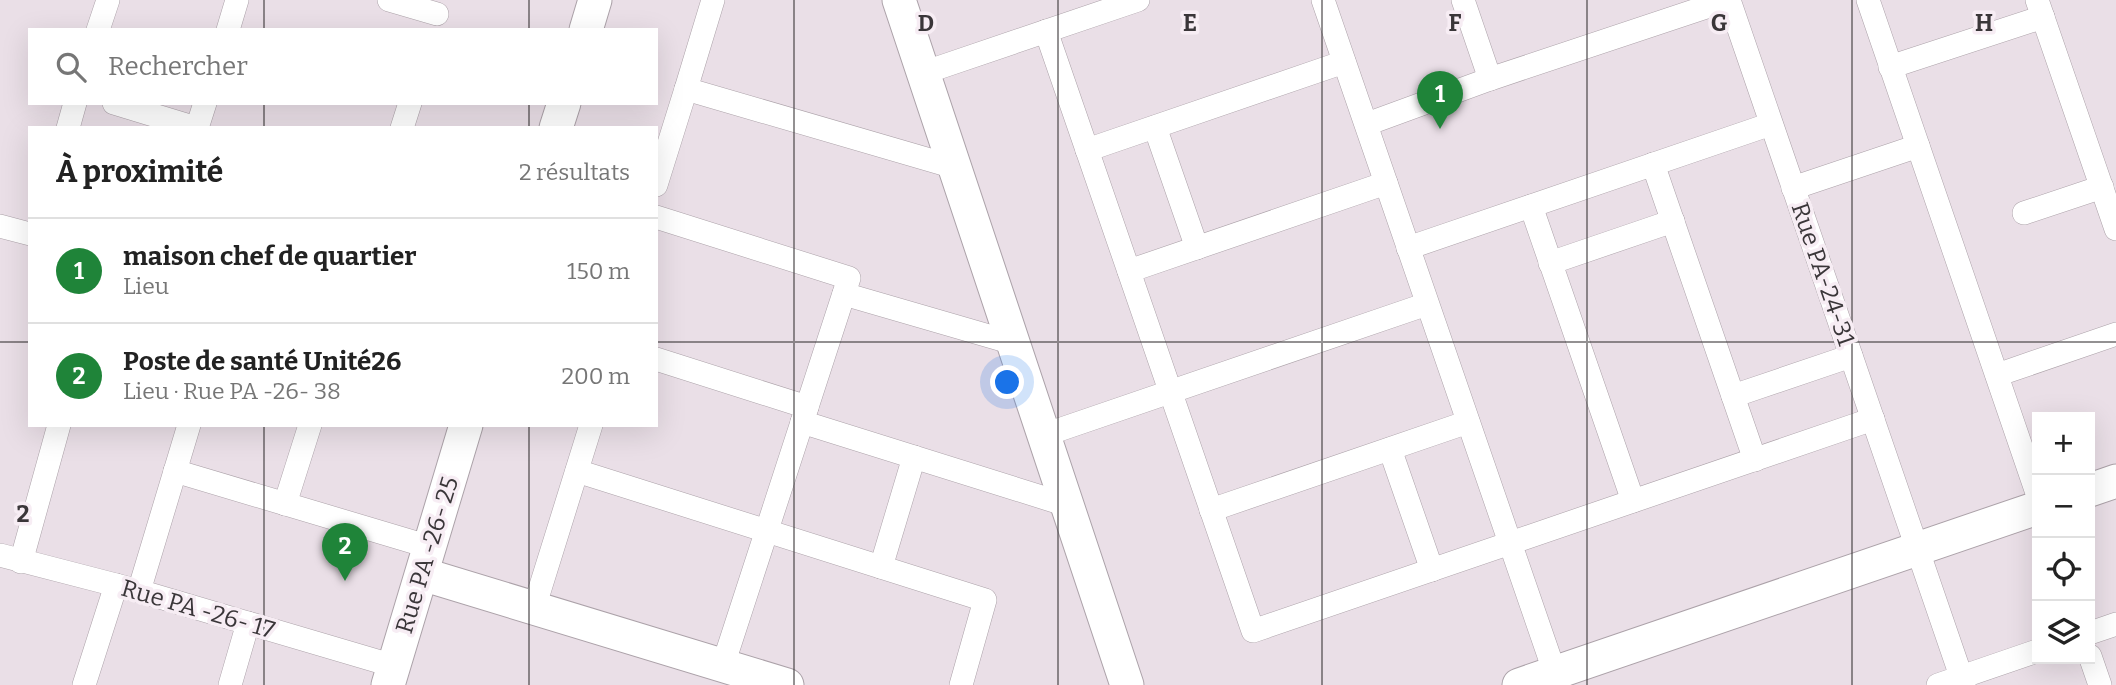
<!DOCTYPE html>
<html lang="fr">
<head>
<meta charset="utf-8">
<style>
	body { margin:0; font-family:Bitter,serif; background:#f6f6f6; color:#222 }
	.controls { position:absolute; right:21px; bottom:21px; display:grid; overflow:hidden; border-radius:0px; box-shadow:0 7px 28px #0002 }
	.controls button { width:63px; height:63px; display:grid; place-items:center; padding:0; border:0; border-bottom:2px solid #e0e0e0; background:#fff; color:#222; font:35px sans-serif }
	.you { position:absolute; left:1008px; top:383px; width:24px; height:24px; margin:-18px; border:5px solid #fff; border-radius:50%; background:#1a73e8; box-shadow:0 0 0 10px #1a73e833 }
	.badge { display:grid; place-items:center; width:46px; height:46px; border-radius:50%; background:#1f8439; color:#fff; font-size:23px; font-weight:700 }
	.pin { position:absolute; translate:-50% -58px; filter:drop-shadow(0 2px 4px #0008) }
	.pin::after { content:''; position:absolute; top:37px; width:24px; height:21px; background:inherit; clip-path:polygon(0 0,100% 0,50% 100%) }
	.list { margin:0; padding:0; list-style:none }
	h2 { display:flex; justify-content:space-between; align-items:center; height:91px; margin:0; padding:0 28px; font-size:30px }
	h2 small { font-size:23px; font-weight:400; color:#767676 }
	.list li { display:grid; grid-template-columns:46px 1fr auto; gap:21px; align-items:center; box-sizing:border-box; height:105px; padding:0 28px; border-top:2px solid #e0e0e0 }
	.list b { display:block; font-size:26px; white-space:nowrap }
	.list p { margin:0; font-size:23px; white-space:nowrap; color:#767676 }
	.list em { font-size:23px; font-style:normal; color:#767676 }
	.icon { flex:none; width:38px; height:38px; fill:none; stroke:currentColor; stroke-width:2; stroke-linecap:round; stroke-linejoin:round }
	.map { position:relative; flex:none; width:2116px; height:685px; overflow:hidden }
	.search { position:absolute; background:#fff; box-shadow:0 7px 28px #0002; left:28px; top:28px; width:630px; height:77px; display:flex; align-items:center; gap:18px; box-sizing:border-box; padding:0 24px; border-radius:0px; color:#767676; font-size:26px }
	.panel { position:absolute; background:#fff; box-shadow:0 7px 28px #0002; left:28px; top:126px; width:630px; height:301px; border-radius:0px }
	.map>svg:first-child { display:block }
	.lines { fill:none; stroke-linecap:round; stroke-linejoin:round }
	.street-casing { stroke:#aca2a9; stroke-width:24 }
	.secondary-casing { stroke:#aca2a9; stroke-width:35 }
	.street { stroke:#fff; stroke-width:23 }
	.secondary { stroke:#fff; stroke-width:33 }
	.grid { fill:none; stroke:#3a3639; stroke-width:2; stroke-opacity:0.55 }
	.labels { text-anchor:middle; stroke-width:7; stroke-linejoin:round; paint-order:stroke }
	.street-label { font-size:24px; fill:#3a3639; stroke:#f7edf4 }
	.grid-label { font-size:23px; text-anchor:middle; font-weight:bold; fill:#3a3639; stroke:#f7edf4; stroke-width:7; stroke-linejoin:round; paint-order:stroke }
</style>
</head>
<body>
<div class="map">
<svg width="2116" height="685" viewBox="0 0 2116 685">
	<rect width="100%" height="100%" fill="#eadfe7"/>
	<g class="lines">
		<g class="street-casing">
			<g id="street">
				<path d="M389,0L437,14"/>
				<path d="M713,0L686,89L954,167"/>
				<path d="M1323,0L1559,685"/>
				<path d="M1463,0L1490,79"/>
				<path d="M1729,0L1964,685"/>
				<path d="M1868,0L2037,493"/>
				<path d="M2037,0L2116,229"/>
				<path d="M98,30L108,0"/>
				<path d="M228,30L237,0"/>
				<path d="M1046,31L1253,631L1873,419"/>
				<path d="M1890,67L2043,17"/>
				<path d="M923,73L1138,0"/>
				<path d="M114,103L196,128"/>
				<path d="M1367,124L1490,79L1727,0"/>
				<path d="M1155,127L1197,248"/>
				<path d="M68,128L75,103"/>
				<path d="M197,128L205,103"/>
				<path d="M402,128L410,103"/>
				<path d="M1087,150L1344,62"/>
				<path d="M1653,164L1755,460"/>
				<path d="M656,185L686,89"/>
				<path d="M1793,188L1918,146"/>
				<path d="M1531,206L1633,501"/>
				<path d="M2024,213L2102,187"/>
				<path d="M656,217L849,278L723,665"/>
				<path d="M0,226L30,234"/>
				<path d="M1408,248L1771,124"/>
				<path d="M1550,263L1673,221"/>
				<path d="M1129,271L1386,183"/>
				<path d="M844,294L1013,343"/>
				<path d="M656,359L807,407"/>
				<path d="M1997,375L2116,334"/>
				<path d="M1733,396L1851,356"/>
				<path d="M802,422L1067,505"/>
				<path d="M1044,435L1427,304"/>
				<path d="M1390,449L1432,570"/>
				<path d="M175,471L430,547"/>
				<path d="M577,471L985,600L961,685"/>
				<path d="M285,504L310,425"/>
				<path d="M1211,510L1468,422"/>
				<path d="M0,555L139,591L394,666"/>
				<path d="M21,562L59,425"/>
				<path d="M881,567L914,457"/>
				<path d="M139,591L189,425"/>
				<path d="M534,608L591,425"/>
				<path d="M2090,633L2116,624"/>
				<path d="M2090,656L2100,685"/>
				<path d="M84,685L116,585"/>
				<path d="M230,685L248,623"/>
				<path d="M1938,685L2037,651"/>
			</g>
		</g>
		<g class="secondary-casing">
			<g id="secondary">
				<path d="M899,0L1127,685"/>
				<path d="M586,30L595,0"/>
				<path d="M556,128L564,103"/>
				<path d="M2090,490L2116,481"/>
				<path d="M422,574L787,685"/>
				<path d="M388,685L466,425"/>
				<path d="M1519,685L2037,508"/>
			</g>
		</g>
		<use href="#street" class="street"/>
		<use href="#secondary" class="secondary"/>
	</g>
	<path class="grid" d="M264,0V30M529,0V30M794,0V685M1058,0V685M1322,0V685M1587,0V685M1852,0V685M264,103V128M529,103V128M0,342H30M656,342H2116M264,425V685M529,425V685"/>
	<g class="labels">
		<g class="street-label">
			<text transform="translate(1823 274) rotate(71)" y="8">Rue PA-24-31</text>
			<text transform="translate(427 555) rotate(-73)" y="8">Rue PA -26- 25</text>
			<text transform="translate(198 609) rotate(16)" y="8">Rue PA -26- 17</text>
		</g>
	</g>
	<g class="grid-label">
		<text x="926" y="31">D</text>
		<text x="1190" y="31">E</text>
		<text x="1455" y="31">F</text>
		<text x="1719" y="31">G</text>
		<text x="1984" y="31">H</text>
		<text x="23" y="522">2</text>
	</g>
</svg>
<div class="controls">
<button>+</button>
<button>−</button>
<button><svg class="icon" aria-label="locate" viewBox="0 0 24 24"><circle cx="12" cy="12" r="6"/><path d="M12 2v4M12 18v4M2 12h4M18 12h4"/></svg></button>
<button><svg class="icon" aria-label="layers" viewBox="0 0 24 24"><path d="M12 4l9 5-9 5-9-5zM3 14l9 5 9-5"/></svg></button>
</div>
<div class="you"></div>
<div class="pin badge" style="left:1440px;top:129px">1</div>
<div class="pin badge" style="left:345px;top:581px">2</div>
<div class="search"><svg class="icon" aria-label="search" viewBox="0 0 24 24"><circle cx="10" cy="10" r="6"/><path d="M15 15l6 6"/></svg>Rechercher</div>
<section class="panel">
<h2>À proximité<small>2 résultats</small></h2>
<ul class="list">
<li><span class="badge">1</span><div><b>maison chef de quartier</b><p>Lieu</p></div><em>150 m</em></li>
<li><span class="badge">2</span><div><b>Poste de santé Unité26</b><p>Lieu · Rue PA -26- 38</p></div><em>200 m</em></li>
</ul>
</section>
</div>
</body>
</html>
